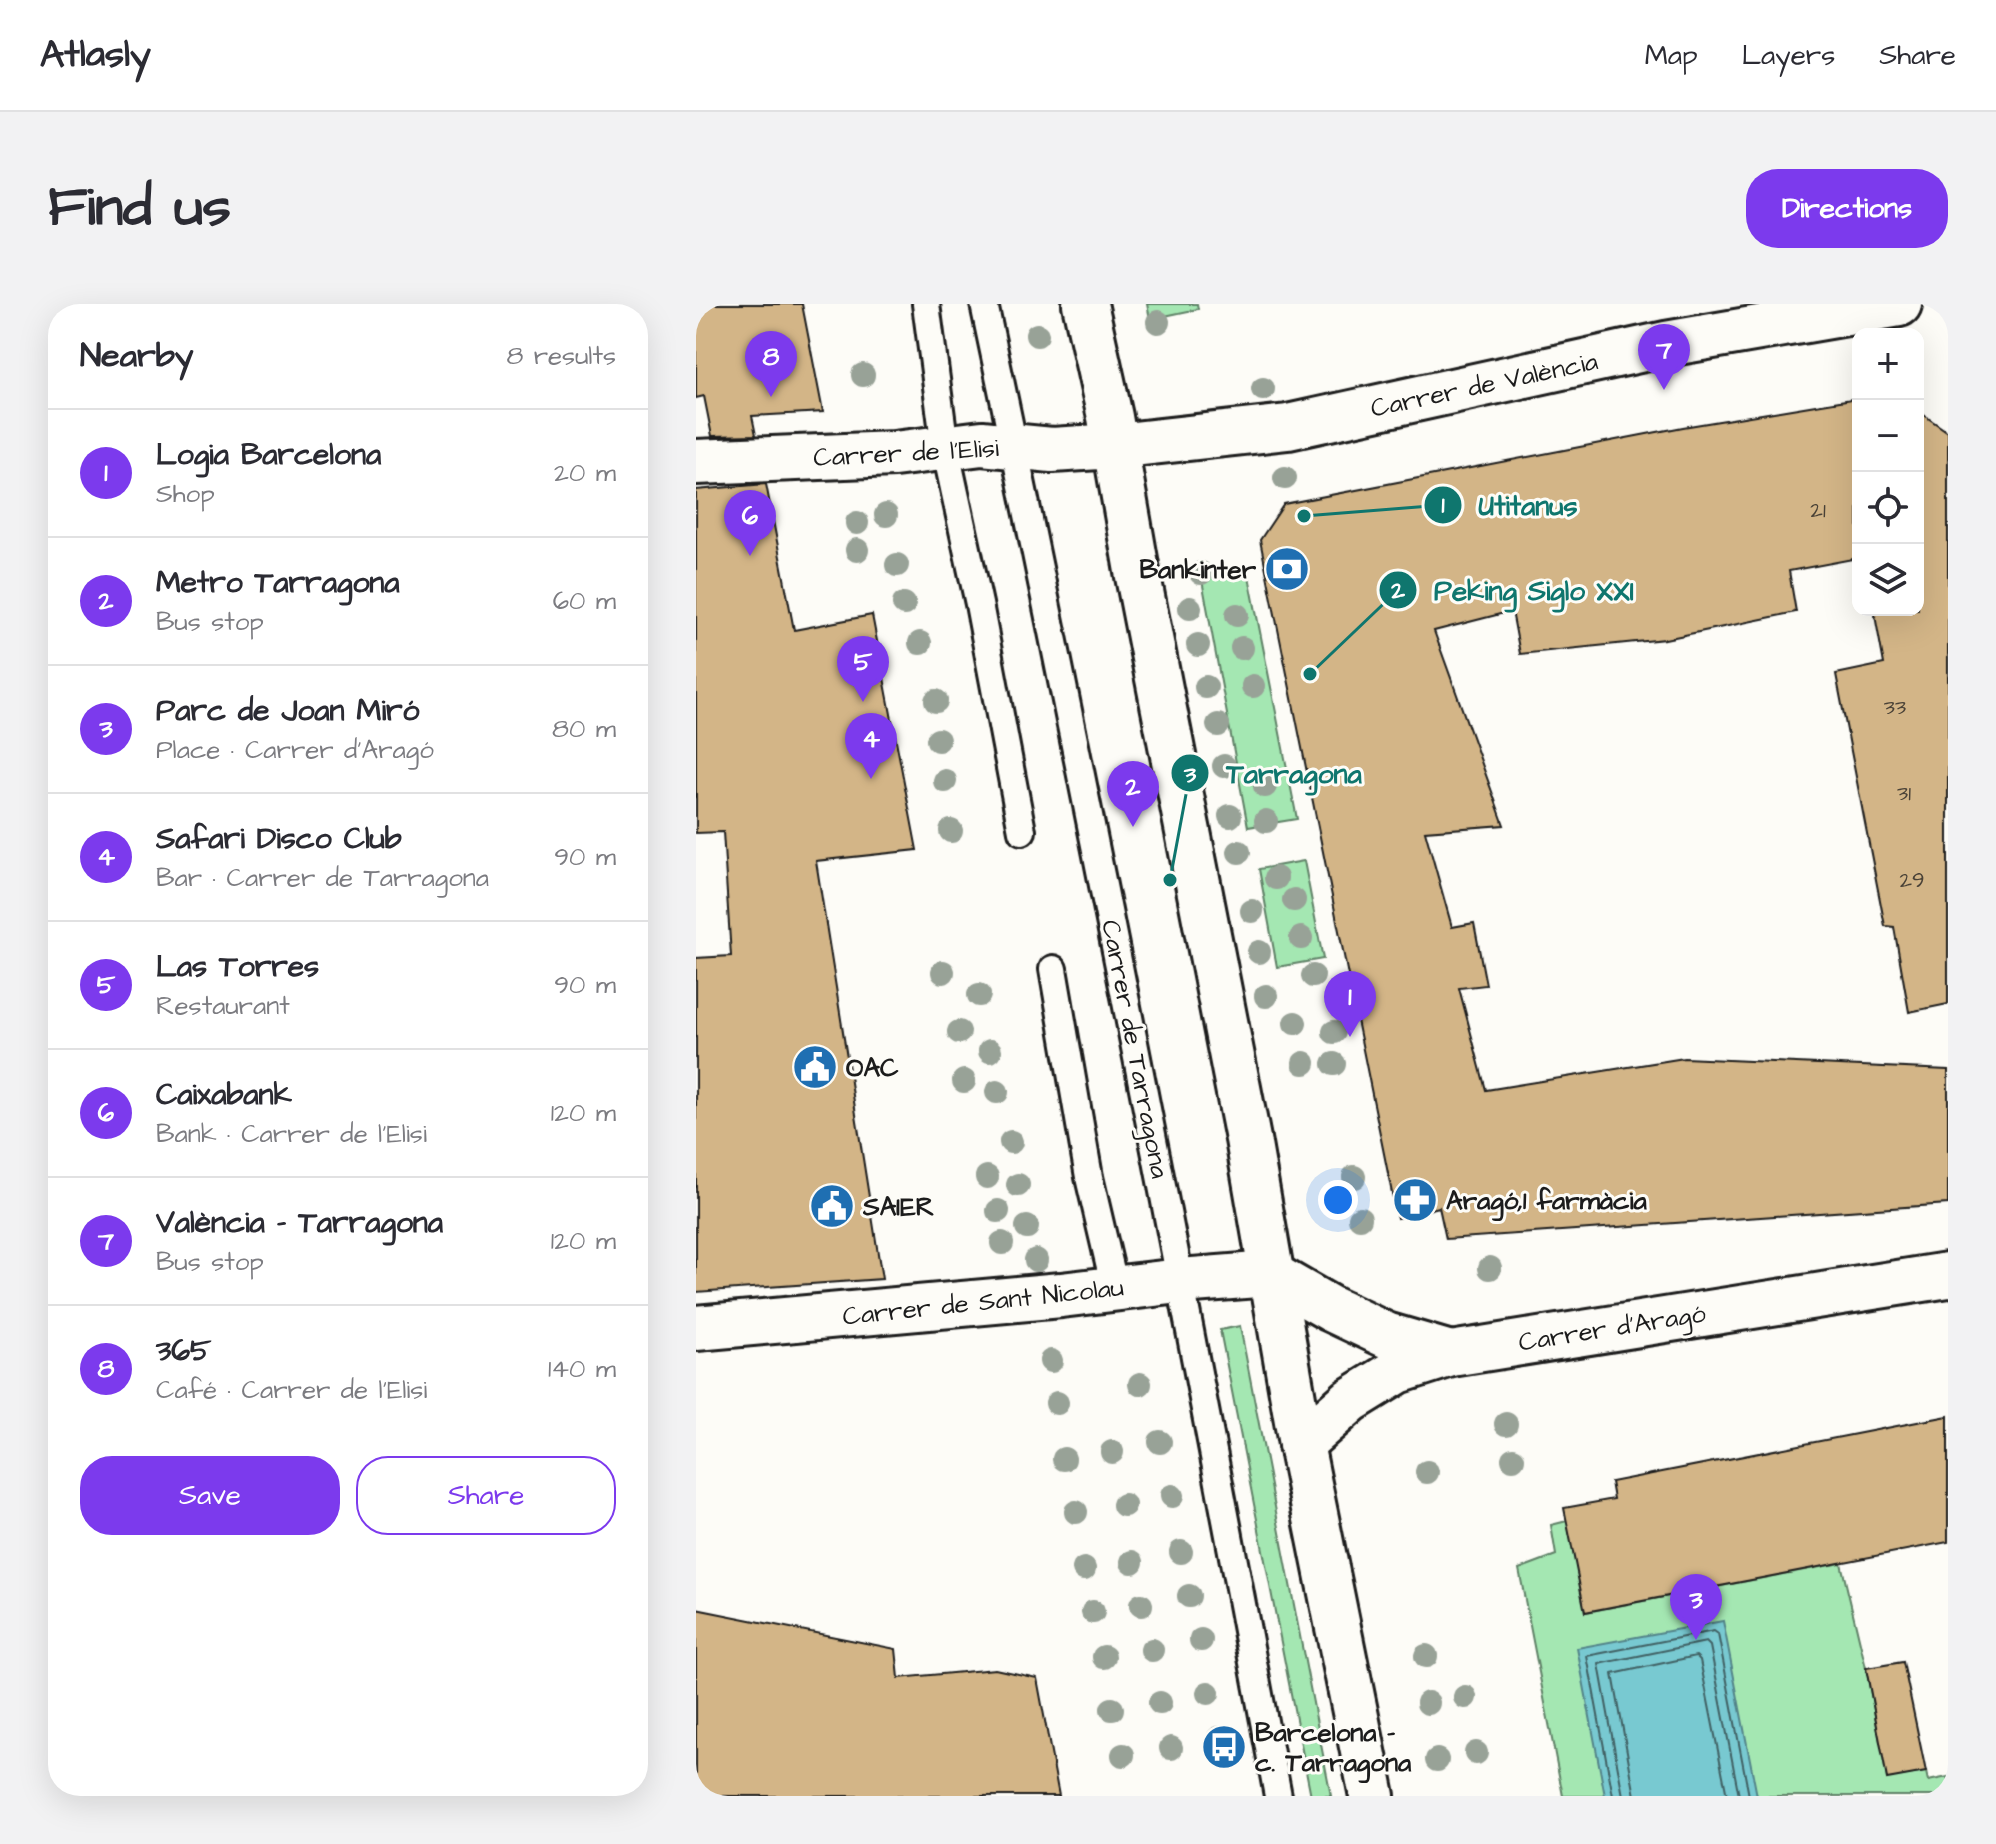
<!DOCTYPE html>
<html lang="en">
<head>
<meta charset="utf-8">
<style>
	body { margin:0; font-family:"Architects Daughter",sans-serif; background:#f2f2f3; color:#2b2b33 }
	.controls { position:absolute; right:24px; top:24px; display:grid; overflow:hidden; border-radius:16px; box-shadow:0 8px 32px #0002 }
	.controls button { width:72px; height:72px; display:grid; place-items:center; padding:0; border:0; border-bottom:2px solid #e1e1e2; background:#fff; color:#2b2b33; font:40px sans-serif }
	.you { position:absolute; left:642px; top:896px; width:28px; height:28px; margin:-20px; border:6px solid #fff; border-radius:50%; background:#1a73e8; box-shadow:0 0 0 12px #1a73e833 }
	.badge { display:grid; place-items:center; width:52px; height:52px; border-radius:50%; background:#7c3aed; color:#fff; font-size:26px; font-weight:700 }
	.pin { position:absolute; translate:-50% -66px; filter:drop-shadow(0 2px 4px #0008) }
	.pin::after { content:''; position:absolute; top:42px; width:28px; height:24px; background:inherit; clip-path:polygon(0 0,100% 0,50% 100%) }
	.list { margin:0; padding:0; list-style:none }
	h2 { display:flex; justify-content:space-between; align-items:center; height:104px; margin:0; padding:0 32px; font-size:34px }
	h2 small { font-size:26px; font-weight:400; color:#7c7c81 }
	.list li { display:grid; grid-template-columns:52px 1fr auto; gap:24px; align-items:center; box-sizing:border-box; height:128px; padding:0 32px; border-top:2px solid #e1e1e2 }
	.list b { display:block; font-size:30px; white-space:nowrap }
	.list p { margin:0; font-size:26px; white-space:nowrap; color:#7c7c81 }
	.list em { font-size:26px; font-style:normal; color:#7c7c81 }
	.actions { display:flex; gap:16px; padding:24px 32px }
	.actions a { flex:1; padding:18px 0; border:2px solid #7c3aed; border-radius:32px; text-align:center; font-size:28px; color:#7c3aed }
	.actions .main { background:#7c3aed; color:#fff }
	.icon { flex:none; width:44px; height:44px; fill:none; stroke:currentColor; stroke-width:2; stroke-linecap:round; stroke-linejoin:round }
	.map { position:relative; flex:none; width:1252px; height:1492px; overflow:hidden; border-radius:32px }
	header { display:flex; align-items:center; gap:48px; box-sizing:border-box; height:112px; padding:0 40px; background:#fff; border-bottom:2px solid #e1e1e2 }
	header strong { font-size:38px }
	nav { display:flex; gap:44px; margin-inline-start:auto; font-size:28px }
	.intro { display:flex; align-items:center; justify-content:space-between; box-sizing:border-box; height:192px; padding:0 48px }
	h1 { margin:0; font-size:56px }
	.button { padding:20px 36px; border-radius:32px; background:#7c3aed; color:#fff; font-size:28px; font-weight:700 }
	main { display:flex; gap:48px; padding:0 48px }
	aside { flex:1; background:#fff; border-radius:32px; box-shadow:0 8px 32px #0002 }
	.map>svg:first-child { display:block }
	.green { fill:#a4e7b2; stroke:#608267; stroke-width:2 }
	.water { fill:#78c9d1; stroke:#538489; stroke-width:2 }
	.lines { fill:none; stroke-linecap:round; stroke-linejoin:round }
	.shore { stroke:#416164; stroke-width:2 }
	.building { fill:#d3b587; stroke:#1c1c1c; stroke-width:2 }
	.lane-casing { stroke:#1c1c1c; stroke-width:32 }
	.street-casing { stroke:#1c1c1c; stroke-width:50 }
	.secondary-casing { stroke:#1c1c1c; stroke-width:50 }
	.primary-casing { stroke:#1c1c1c; stroke-width:50 }
	.lane { stroke:#fdfcf7; stroke-width:26 }
	.street { stroke:#fdfcf7; stroke-width:44 }
	.secondary { stroke:#fdfcf7; stroke-width:44 }
	.primary { stroke:#fdfcf7; stroke-width:44 }
	.tree { fill:#98a297 }
	.labels { text-anchor:middle; stroke-width:6; stroke-linejoin:round; paint-order:stroke }
	.number-label { font-size:22px; fill:#4a4237 }
	.street-label { font-size:26px; fill:#1c1c1c; stroke:#fdfcf7 }
	.poi-label { font-size:26px; font-weight:bold; fill:#1c1c1c; stroke:#fdfcf7; text-anchor:start }
	.leader { fill:none; stroke:#0f766e; stroke-width:3 }
	.callout-dot { fill:#0f766e; stroke:#fdfcf7; stroke-width:3 }
	.mark-label { font-size:24px; text-anchor:middle; font-weight:bold; fill:#fff }
	.callout-label { font-size:28px; text-anchor:middle; font-weight:bold; fill:#0f766e; stroke:#fdfcf7; stroke-width:6; stroke-linejoin:round; paint-order:stroke }
</style>
</head>
<body>
<header>
<strong>Atlasly</strong>
<nav><a>Map</a><a>Layers</a><a>Share</a></nav>
</header>
<div class="intro"><h1>Find us</h1><a class="button">Directions</a></div>
<main>
<aside>
<h2>Nearby<small>8 results</small></h2>
<ul class="list">
<li><span class="badge">1</span><div><b>Logia Barcelona</b><p>Shop</p></div><em>20 m</em></li>
<li><span class="badge">2</span><div><b>Metro Tarragona</b><p>Bus stop</p></div><em>60 m</em></li>
<li><span class="badge">3</span><div><b>Parc de Joan Miró</b><p>Place · Carrer d'Aragó</p></div><em>80 m</em></li>
<li><span class="badge">4</span><div><b>Safari Disco Club</b><p>Bar · Carrer de Tarragona</p></div><em>90 m</em></li>
<li><span class="badge">5</span><div><b>Las Torres</b><p>Restaurant</p></div><em>90 m</em></li>
<li><span class="badge">6</span><div><b>Caixabank</b><p>Bank · Carrer de l'Elisi</p></div><em>120 m</em></li>
<li><span class="badge">7</span><div><b>València - Tarragona</b><p>Bus stop</p></div><em>120 m</em></li>
<li><span class="badge">8</span><div><b>365</b><p>Café · Carrer de l'Elisi</p></div><em>140 m</em></li>
</ul>
<div class="actions"><a class="main">Save</a><a>Share</a></div>
</aside>
<div class="map">
<svg width="1252" height="1492" viewBox="0 0 1252 1492">
	<rect width="100%" height="100%" fill="#fdfcf7"/>
	<filter id="ink" filterUnits="userSpaceOnUse"><feTurbulence type="fractalNoise" baseFrequency=".0125" numOctaves="2"/><feDisplacementMap in="SourceGraphic" scale="16" xChannelSelector="R" yChannelSelector="G"/><feConvolveMatrix kernelMatrix="1 2 1 2 8 2 1 2 1" color-interpolation-filters="sRGB"/></filter>
	<g filter="url(#ink)">
		<g class="green">
			<path d="M451,0H501L502,5L454,15Z"/>
			<path d="M552,267L601,515L552,523L506,276Z"/>
			<path d="M608,557L627,655L581,663L563,565Z"/>
			<path d="M544,1022L635,1492H615L524,1026Z"/>
			<path d="M871,1217L890,1308L1145,1259L1170,1364L1191,1474L1230,1468L1232,1477L1252,1473V1492H867L823,1265L860,1251L855,1221Z"/>
		</g>
		<path class="water" d="M1027,1317L1061,1492H909L881,1344Z"/>
		<g class="lines">
			<g class="shore">
				<path d="M917,1492L891,1352L1018,1327L1022,1330L1053,1492"/>
				<path d="M927,1492L903,1360L1010,1338L1014,1342L1043,1492"/>
				<path d="M939,1492L917,1370L1000,1352L1004,1356L1031,1492"/>
			</g>
		</g>
		<g class="building">
			<path d="M0,0H106L127,108L56,112L60,131L16,132L8,92L0,94Z"/>
			<path d="M1162,94V254L1093,267L1100,308L969,335L824,350L816,307L738,327L808,521L729,527L756,623L778,619L790,681L763,684L790,786L988,754L1252,766V900L750,935L743,903L701,914L564,236L588,200L987,123Z"/>
			<path d="M1222,107L1252,128V700L1213,708L1198,623L1189,622L1140,370L1188,360L1178,306H1222Z"/>
			<path d="M70,180L98,326L176,311L221,546L120,557L186,975L0,988V654L35,652L27,528L0,529V186Z"/>
			<path d="M1252,1112V1238L889,1308L868,1204L918,1195L915,1178Z"/>
			<path d="M0,1305L200,1345L203,1374L299,1365L341,1374L363,1492H0Z"/>
			<path d="M1207,1358L1230,1468L1191,1475L1170,1364Z"/>
		</g>
		<g class="lines">
			<g class="lane-casing">
				<g id="lane">
					<path d="M230,0L249,143L283,300L326,527"/>
					<path d="M288,0C393,496 489,994 582,1492"/>
					<path d="M357,665L393,873L419,984"/>
				</g>
			</g>
			<g class="street-casing">
				<g id="street">
					<path d="M0,158L198,150L286,139L356,146L419,142"/>
					<path d="M0,1024L365,991L484,977L574,970"/>
				</g>
			</g>
			<g class="secondary-casing">
				<path id="secondary" d="M419,142L592,123L970,40L1203,0"/>
			</g>
			<g class="primary-casing">
				<g id="primary">
					<path d="M389,0L414,113L441,267L552,835L605,1140L676,1492"/>
					<path d="M574,970L635,1005L690,1031L755,1050"/>
					<path d="M605,1140L655,1096L702,1067L755,1050L1252,971"/>
				</g>
			</g>
			<use href="#lane" class="lane"/>
			<use href="#street" class="street"/>
			<use href="#secondary" class="secondary"/>
			<use href="#primary" class="primary"/>
		</g>
		<g class="tree">
			<circle cx="462" cy="18" r="12"/>
			<circle cx="341" cy="31" r="12"/>
			<circle cx="167" cy="71" r="12"/>
			<circle cx="567" cy="85" r="12"/>
			<circle cx="589" cy="174" r="12"/>
			<circle cx="190" cy="211" r="12"/>
			<circle cx="161" cy="219" r="12"/>
			<circle cx="161" cy="246" r="12"/>
			<circle cx="201" cy="261" r="12"/>
			<circle cx="505" cy="269" r="12"/>
			<circle cx="208" cy="300" r="12"/>
			<circle cx="494" cy="304" r="12"/>
			<circle cx="541" cy="311" r="12"/>
			<circle cx="224" cy="339" r="12"/>
			<circle cx="502" cy="341" r="12"/>
			<circle cx="546" cy="344" r="12"/>
			<circle cx="557" cy="382" r="12"/>
			<circle cx="510" cy="383" r="12"/>
			<circle cx="240" cy="397" r="12"/>
			<circle cx="522" cy="421" r="12"/>
			<circle cx="242" cy="436" r="12"/>
			<circle cx="528" cy="462" r="12"/>
			<circle cx="249" cy="477" r="12"/>
			<circle cx="569" cy="482" r="12"/>
			<circle cx="534" cy="512" r="12"/>
			<circle cx="570" cy="517" r="12"/>
			<circle cx="255" cy="527" r="12"/>
			<circle cx="543" cy="548" r="12"/>
			<circle cx="580" cy="574" r="12"/>
			<circle cx="598" cy="596" r="12"/>
			<circle cx="556" cy="607" r="12"/>
			<circle cx="605" cy="634" r="12"/>
			<circle cx="563" cy="648" r="12"/>
			<circle cx="247" cy="668" r="12"/>
			<circle cx="617" cy="672" r="12"/>
			<circle cx="283" cy="691" r="12"/>
			<circle cx="570" cy="692" r="12"/>
			<circle cx="599" cy="719" r="12"/>
			<circle cx="263" cy="728" r="12"/>
			<circle cx="638" cy="728" r="12"/>
			<circle cx="294" cy="747" r="12"/>
			<circle cx="608" cy="759" r="12"/>
			<circle cx="638" cy="760" r="12"/>
			<circle cx="268" cy="777" r="12"/>
			<circle cx="301" cy="788" r="12"/>
			<circle cx="315" cy="838" r="12"/>
			<circle cx="291" cy="873" r="12"/>
			<circle cx="658" cy="873" r="12"/>
			<circle cx="322" cy="881" r="12"/>
			<circle cx="302" cy="907" r="12"/>
			<circle cx="664" cy="914" r="12"/>
			<circle cx="331" cy="923" r="12"/>
			<circle cx="306" cy="939" r="12"/>
			<circle cx="340" cy="956" r="12"/>
			<circle cx="794" cy="964" r="12"/>
			<circle cx="355" cy="1057" r="12"/>
			<circle cx="444" cy="1080" r="12"/>
			<circle cx="361" cy="1099" r="12"/>
			<circle cx="810" cy="1120" r="12"/>
			<circle cx="464" cy="1138" r="12"/>
			<circle cx="416" cy="1148" r="12"/>
			<circle cx="368" cy="1155" r="12"/>
			<circle cx="817" cy="1155" r="12"/>
			<circle cx="731" cy="1168" r="12"/>
			<circle cx="476" cy="1192" r="12"/>
			<circle cx="428" cy="1201" r="12"/>
			<circle cx="380" cy="1208" r="12"/>
			<circle cx="485" cy="1248" r="12"/>
			<circle cx="436" cy="1258" r="12"/>
			<circle cx="388" cy="1265" r="12"/>
			<circle cx="493" cy="1292" r="12"/>
			<circle cx="445" cy="1301" r="12"/>
			<circle cx="397" cy="1308" r="12"/>
			<circle cx="505" cy="1336" r="12"/>
			<circle cx="456" cy="1346" r="12"/>
			<circle cx="730" cy="1352" r="12"/>
			<circle cx="408" cy="1353" r="12"/>
			<circle cx="512" cy="1389" r="12"/>
			<circle cx="769" cy="1393" r="12"/>
			<circle cx="464" cy="1399" r="12"/>
			<circle cx="732" cy="1399" r="12"/>
			<circle cx="416" cy="1405" r="12"/>
			<circle cx="523" cy="1434" r="12"/>
			<circle cx="475" cy="1444" r="12"/>
			<circle cx="780" cy="1449" r="12"/>
			<circle cx="427" cy="1451" r="12"/>
			<circle cx="741" cy="1456" r="12"/>
		</g>
	</g>
	<defs>
		<g id="bank-disc" transform="scale(2.3)"><circle r="9.5" fill="#1f6fb2" stroke="#fdfcf7"/><path d="M-6-4H6V4H-6ZM0-2.3a2.3 2.3 0 1 0 0 4.6a2.3 2.3 0 1 0 0-4.6Z" fill="#fff"/></g>
		<g id="civic-disc" transform="scale(2.3)"><circle r="9.5" fill="#1f6fb2" stroke="#fdfcf7"/><path d="M-.6-6.5H3V-4.5H.6V-3L4-1V1h2V6H-6V1h2V-1L-.6-3ZM-1.2 2.5V6h2.4V2.5Z" fill="#fff"/></g>
		<g id="pharmacy-disc" transform="scale(2.3)"><circle r="9.5" fill="#1f6fb2" stroke="#fdfcf7"/><path d="M-2-6h4v4h4v4h-4v4h-4v-4h-4v-4h4Z" fill="#fff"/></g>
		<g id="bus-disc" transform="scale(2.3)"><circle r="9.5" fill="#1f6fb2" stroke="#fdfcf7"/><path d="M-5-6H5V4H4V6H2V4H-2V6H-4V4H-5ZM-3.5-4V0h7V-4ZM-3.5 1.2v1.5H-2V1.2ZM2 1.2v1.5H3.5V1.2Z" fill="#fff"/></g>
	</defs>
	<g fill-rule="evenodd">
		<use href="#bank-disc" x="591" y="265"/>
		<use href="#civic-disc" x="119" y="763"/>
		<use href="#pharmacy-disc" x="719" y="896"/>
		<use href="#civic-disc" x="136" y="902"/>
		<use href="#bus-disc" x="528" y="1443"/>
	</g>
	<g class="labels">
		<g class="number-label">
			<text x="1122" y="213">21</text>
			<text x="1199" y="410">33</text>
			<text x="1208" y="496">31</text>
			<text x="1216" y="583">29</text>
		</g>
		<g class="street-label">
			<text transform="translate(788 80) rotate(-12)" y="9">Carrer de València</text>
			<text transform="translate(210 148) rotate(-3)" y="9">Carrer de l'Elisi</text>
			<text transform="translate(440 745) rotate(79)" y="9">Carrer de Tarragona</text>
			<text transform="translate(287 997) rotate(-6)" y="9">Carrer de Sant Nicolau</text>
			<text transform="translate(916 1023) rotate(-9)" y="9">Carrer d'Aragó</text>
		</g>
		<g class="poi-label">
			<text x="560" y="274" text-anchor="end">Bankinter</text>
			<text x="150" y="772">OAC</text>
			<text x="750" y="905">Aragó,1 farmàcia</text>
			<text x="167" y="911">SAIER</text>
			<text x="559" y="1437">Barcelona -<tspan x="559" dy="30">c. Tarragona</tspan></text>
		</g>
	</g>
	<path class="leader" d="M608 212L747 201M614 370L702 286M474 576L494 469"/>
	<g class="callout-dot">
		<circle cx="608" cy="212" r="8"/>
		<circle cx="614" cy="370" r="8"/>
		<circle cx="474" cy="576" r="8"/>
		<circle cx="747" cy="201" r="20"/>
		<circle cx="702" cy="286" r="20"/>
		<circle cx="494" cy="469" r="20"/>
	</g>
	<g class="mark-label">
		<text x="747" y="209">1</text>
		<text x="702" y="294">2</text>
		<text x="494" y="478">3</text>
	</g>
	<g class="callout-label">
		<text x="832" y="211">Utitanus</text>
		<text x="838" y="296">Peking Siglo XXI</text>
		<text x="598" y="479">Tarragona</text>
	</g>
</svg>
<div class="controls">
<button>+</button>
<button>−</button>
<button><svg class="icon" aria-label="locate" viewBox="0 0 24 24"><circle cx="12" cy="12" r="6"/><path d="M12 2v4M12 18v4M2 12h4M18 12h4"/></svg></button>
<button><svg class="icon" aria-label="layers" viewBox="0 0 24 24"><path d="M12 4l9 5-9 5-9-5zM3 14l9 5 9-5"/></svg></button>
</div>
<div class="you"></div>
<div class="pin badge" style="left:654px;top:733px">1</div>
<div class="pin badge" style="left:437px;top:523px">2</div>
<div class="pin badge" style="left:1000px;top:1336px">3</div>
<div class="pin badge" style="left:175px;top:475px">4</div>
<div class="pin badge" style="left:167px;top:398px">5</div>
<div class="pin badge" style="left:54px;top:252px">6</div>
<div class="pin badge" style="left:968px;top:86px">7</div>
<div class="pin badge" style="left:75px;top:93px">8</div>
</div>
</main>
</body>
</html>
